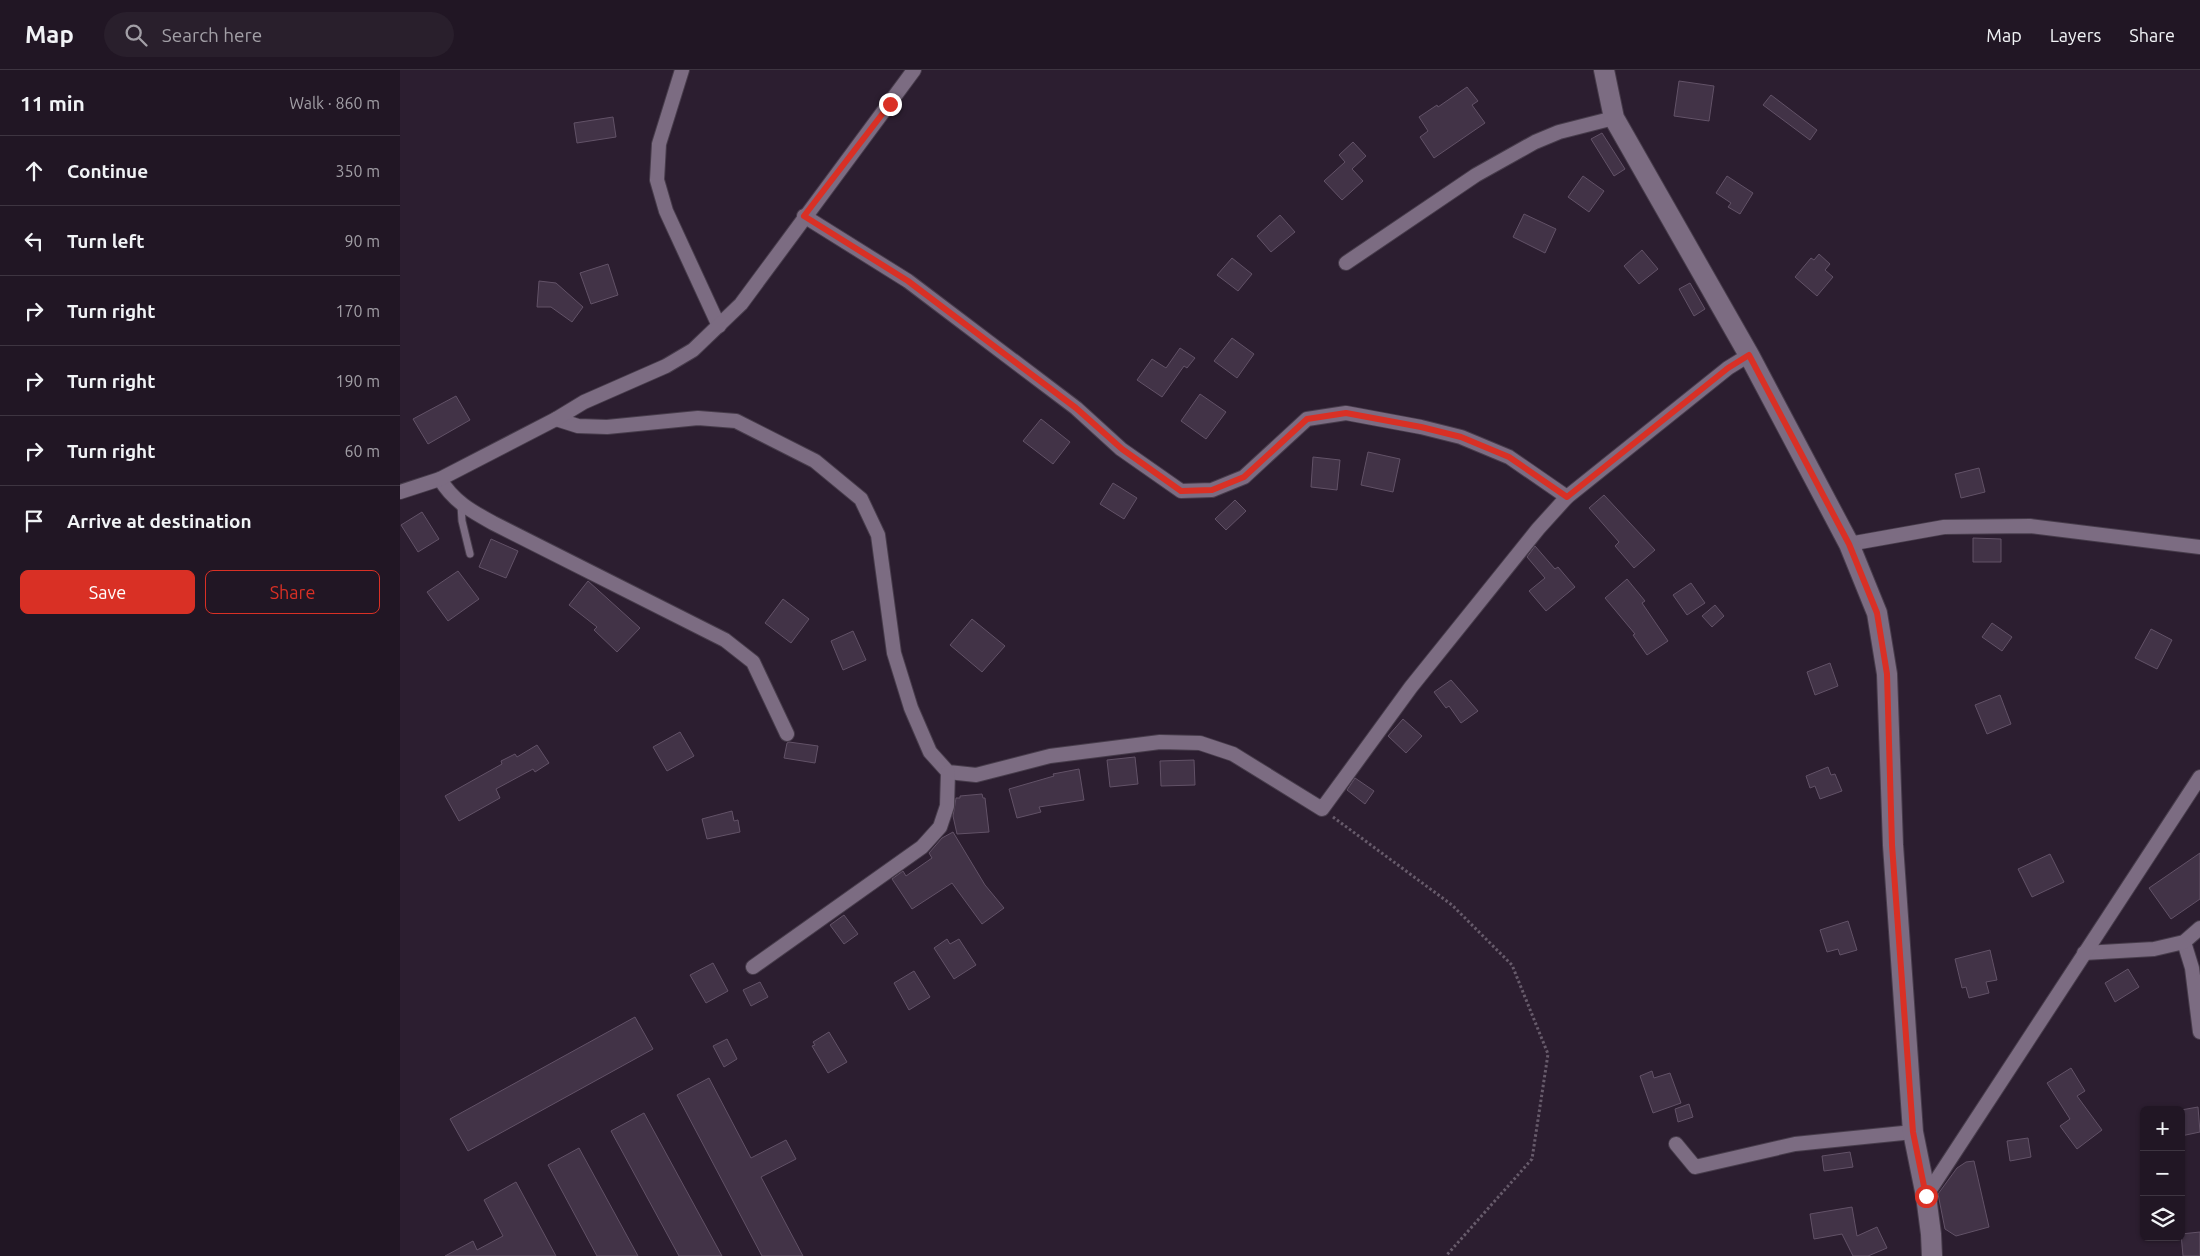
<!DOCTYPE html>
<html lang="en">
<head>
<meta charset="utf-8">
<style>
	body { margin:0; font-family:Ubuntu,sans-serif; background:#291f2c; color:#f1f3f6 }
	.controls { position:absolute; right:15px; bottom:15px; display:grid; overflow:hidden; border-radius:8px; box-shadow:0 1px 4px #0004 }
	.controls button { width:45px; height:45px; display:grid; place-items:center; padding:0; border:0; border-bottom:1px solid #3e3541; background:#211624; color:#f1f3f6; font:25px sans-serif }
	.stop { position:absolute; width:15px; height:15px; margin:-11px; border:4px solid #d93025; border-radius:50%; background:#fff }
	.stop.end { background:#d93025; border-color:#fff; box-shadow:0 1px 5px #0008 }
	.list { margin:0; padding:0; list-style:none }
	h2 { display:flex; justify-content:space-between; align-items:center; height:65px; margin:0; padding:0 20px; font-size:21px }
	h2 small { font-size:16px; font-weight:400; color:#a29fa6 }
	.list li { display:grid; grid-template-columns:32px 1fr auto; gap:15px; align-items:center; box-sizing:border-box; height:70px; padding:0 20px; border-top:1px solid #3e3541 }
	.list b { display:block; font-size:19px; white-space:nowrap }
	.list em { font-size:16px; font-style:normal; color:#a29fa6 }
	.actions { display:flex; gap:10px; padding:15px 20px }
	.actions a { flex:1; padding:11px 0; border:1px solid #d93025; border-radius:8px; text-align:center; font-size:18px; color:#d93025 }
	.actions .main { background:#d93025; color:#fff }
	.icon { flex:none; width:28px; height:28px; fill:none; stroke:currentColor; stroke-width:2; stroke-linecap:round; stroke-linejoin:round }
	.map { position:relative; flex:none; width:1800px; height:1186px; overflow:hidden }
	header { display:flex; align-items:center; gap:30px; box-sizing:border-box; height:70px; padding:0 25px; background:#211624; border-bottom:1px solid #3e3541 }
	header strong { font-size:24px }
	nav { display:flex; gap:28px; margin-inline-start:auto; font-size:18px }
	.search { width:350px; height:45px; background:#291f2c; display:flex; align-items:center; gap:12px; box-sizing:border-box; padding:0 18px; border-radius:28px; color:#a29fa6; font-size:19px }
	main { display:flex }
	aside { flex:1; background:#211624 }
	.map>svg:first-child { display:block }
	.building { fill:#423347; stroke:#625267 }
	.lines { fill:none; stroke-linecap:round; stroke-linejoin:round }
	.lane-casing { stroke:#473c4b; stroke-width:9 }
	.street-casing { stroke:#473c4b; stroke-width:16 }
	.secondary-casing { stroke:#473c4b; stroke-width:22 }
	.path { stroke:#675b6b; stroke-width:3; stroke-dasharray:2.5 2.5; stroke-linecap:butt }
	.lane { stroke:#7c6c82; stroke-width:7 }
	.street { stroke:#7c6c82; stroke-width:14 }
	.secondary { stroke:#7c6c82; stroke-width:20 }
	.route { stroke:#d93025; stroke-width:6 }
</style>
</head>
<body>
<header>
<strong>Map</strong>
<div class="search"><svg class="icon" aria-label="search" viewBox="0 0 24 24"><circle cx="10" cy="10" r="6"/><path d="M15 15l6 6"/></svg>Search here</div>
<nav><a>Map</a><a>Layers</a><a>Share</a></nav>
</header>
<main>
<aside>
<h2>11 min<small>Walk · 860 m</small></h2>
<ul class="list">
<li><svg class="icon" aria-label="ahead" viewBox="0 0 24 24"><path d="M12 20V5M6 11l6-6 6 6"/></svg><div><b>Continue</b></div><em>350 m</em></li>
<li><svg class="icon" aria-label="left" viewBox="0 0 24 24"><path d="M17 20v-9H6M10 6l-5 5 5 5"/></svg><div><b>Turn left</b></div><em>90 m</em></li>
<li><svg class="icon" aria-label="right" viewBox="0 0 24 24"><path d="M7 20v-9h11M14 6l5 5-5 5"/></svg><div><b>Turn right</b></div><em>170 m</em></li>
<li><svg class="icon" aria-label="right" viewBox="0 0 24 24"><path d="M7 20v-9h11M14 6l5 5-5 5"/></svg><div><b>Turn right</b></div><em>190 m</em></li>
<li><svg class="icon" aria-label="right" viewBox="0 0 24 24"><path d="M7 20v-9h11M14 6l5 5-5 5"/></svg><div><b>Turn right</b></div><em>60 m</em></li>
<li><svg class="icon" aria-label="arrive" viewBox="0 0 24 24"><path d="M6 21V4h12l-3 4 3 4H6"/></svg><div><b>Arrive at destination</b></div></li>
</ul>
<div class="actions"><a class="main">Save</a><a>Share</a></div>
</aside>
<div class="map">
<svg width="1800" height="1186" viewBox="0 0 1800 1186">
	<rect width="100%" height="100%" fill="#2c1e30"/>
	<g class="building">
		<path d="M1279,11L1314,16L1309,51L1274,46Z"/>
		<path d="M1067,17L1078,31L1072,35L1085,53L1034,88L1020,67L1028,61L1019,47L1037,35L1038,37Z"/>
		<path d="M1371,25L1417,60L1410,70L1363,35Z"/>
		<path d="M213,47L216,67L177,73L174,53Z"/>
		<path d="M1202,63L1225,99L1214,106L1191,69Z"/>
		<path d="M953,72L966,86L952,99L963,111L942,130L924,111L945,92L939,85Z"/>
		<path d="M1183,106L1204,121L1189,142L1168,127Z"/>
		<path d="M1327,106L1353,123L1340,144L1328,137L1331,133L1316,123Z"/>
		<path d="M1124,144L1156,159L1145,183L1113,167Z"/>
		<path d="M880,145L895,162L871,182L857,166Z"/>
		<path d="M1242,180L1258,199L1239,214L1224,196Z"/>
		<path d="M1419,184L1430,194L1425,200L1433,207L1417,226L1395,207L1411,188L1414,190Z"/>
		<path d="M832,188L852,204L838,221L817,205Z"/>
		<path d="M208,194L218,225L191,234L180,203Z"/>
		<path d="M139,211L156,213L183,237L172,252L151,237H137Z"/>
		<path d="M1290,213L1305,239L1294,246L1279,219Z"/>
		<path d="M832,268L854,284L837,308L814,291Z"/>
		<path d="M780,278L795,288L787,298L784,296L762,327L737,310L752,289L766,298Z"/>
		<path d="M800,324L826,342L806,369L781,351Z"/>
		<path d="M56,326L70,350L28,374L13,349Z"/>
		<path d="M641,349L670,372L653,394L623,371Z"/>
		<path d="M968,382L1000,389L993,422L961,415Z"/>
		<path d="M913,387L940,390L937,420L911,417Z"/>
		<path d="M1579,398L1585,422L1561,428L1555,404Z"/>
		<path d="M713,413L737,428L724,449L700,434Z"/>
		<path d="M1204,425L1255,480L1234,498L1215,476L1219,472L1189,438Z"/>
		<path d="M835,430L846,441L826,460L815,449Z"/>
		<path d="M22,442L39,469L18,482L1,455Z"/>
		<path d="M1573,468L1601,469V492H1573Z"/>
		<path d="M91,469L118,481L106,508L79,497Z"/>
		<path d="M1135,476L1155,499L1158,497L1175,517L1146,541L1129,521L1145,508L1127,487Z"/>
		<path d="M58,501L79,529L48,551L27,522Z"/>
		<path d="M1227,509L1245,531L1242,533L1268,571L1247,585L1233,565L1235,564L1205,528Z"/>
		<path d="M188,511L240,558L217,582L194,560L197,557L169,535Z"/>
		<path d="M1291,513L1305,533L1287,545L1273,525Z"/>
		<path d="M383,529L409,549L391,573L365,553Z"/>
		<path d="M1315,535L1324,546L1312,557L1302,546Z"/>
		<path d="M572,549L605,576L582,602L550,575Z"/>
		<path d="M1592,553L1612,567L1602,581L1582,567Z"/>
		<path d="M1751,559L1772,570L1757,599L1735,588Z"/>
		<path d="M453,561L466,590L443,600L431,571Z"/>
		<path d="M1430,593L1438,616L1415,625L1407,602Z"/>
		<path d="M1051,610L1078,641L1061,653L1049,636L1046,638L1034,622Z"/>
		<path d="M1600,625L1611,654L1587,664L1575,635Z"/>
		<path d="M1003,649L1022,666L1006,683L988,666Z"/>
		<path d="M280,662L294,686L267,701L253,677Z"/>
		<path d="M389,672L418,676L415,693L384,688L387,673Z"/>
		<path d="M137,675L149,693L135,702L133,699L96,719L100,728L59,751L45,726L102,694L101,691L115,684L117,687Z"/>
		<path d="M735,687L738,714L710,717L707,690Z"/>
		<path d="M794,690L795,715L761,716L760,691Z"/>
		<path d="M1428,697L1431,705L1435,704L1442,721L1420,729L1415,716L1410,718L1406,706Z"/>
		<path d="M679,699L684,730L639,737L641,742L617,748L609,719L654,706L653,704Z"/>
		<path d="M955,708L974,721L965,734L947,720Z"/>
		<path d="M582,724L583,728H585L589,762L557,764L553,746L556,728H560V726Z"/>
		<path d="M332,741L334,751L338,750L340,762L307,769L302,749Z"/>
		<path d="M553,762L585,815L604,838L582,854L552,813L512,839L492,809L503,801L506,806L532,788L529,783L542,768Z"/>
		<path d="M1800,783V829L1771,849L1749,818Z"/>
		<path d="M1650,784L1664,812L1632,827L1618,799Z"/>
		<path d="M444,845L458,864L444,874L430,855Z"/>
		<path d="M1448,851L1457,880L1440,885L1438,879L1427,882L1420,860Z"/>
		<path d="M547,869L550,874L559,869L576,895L554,909L534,878Z"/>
		<path d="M1590,880L1597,910L1586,912L1589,923L1569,928L1566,917L1562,918L1555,889Z"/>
		<path d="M313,893L328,921L306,933L290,905Z"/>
		<path d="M1728,899L1739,917L1715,932L1705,913Z"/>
		<path d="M514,901L530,927L509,940L494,913Z"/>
		<path d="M360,912L368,927L351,936L343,920Z"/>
		<path d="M235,947L253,979L68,1081L50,1049Z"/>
		<path d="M429,962L447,992L428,1003L412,976L415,975L413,972Z"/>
		<path d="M327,969L337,989L324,997L313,976Z"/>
		<path d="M1671,998L1685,1021L1677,1026L1702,1060L1677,1079L1660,1056L1670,1049L1647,1013Z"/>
		<path d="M1252,1001L1254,1008L1270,1003L1281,1033L1253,1043L1240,1006Z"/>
		<path d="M309,1008L351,1088L386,1070L396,1089L361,1107L403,1186H362L277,1025Z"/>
		<path d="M1289,1034L1293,1047L1278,1052L1275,1039Z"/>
		<path d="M1798,1037L1800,1062L1781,1066V1040Z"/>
		<path d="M244,1043L322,1186H279L211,1061Z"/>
		<path d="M1628,1068L1631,1087L1610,1091L1607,1071Z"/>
		<path d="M179,1078L238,1186H197L148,1095Z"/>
		<path d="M1450,1082L1453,1097L1424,1101L1422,1086Z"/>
		<path d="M1574,1091L1589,1157L1556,1166L1545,1159L1538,1124L1557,1098L1566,1092Z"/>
		<path d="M116,1112L156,1186H45L73,1171L77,1180L103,1166L84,1130Z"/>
		<path d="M1452,1137L1457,1166L1477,1157L1487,1178L1468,1186H1453L1442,1164L1414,1169L1410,1144Z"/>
		<path d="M1800,1162V1186H1783L1781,1164Z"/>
	</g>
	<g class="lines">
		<g class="lane-casing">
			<path id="lane" d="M61,435L62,451L70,484"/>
		</g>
		<g class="street-casing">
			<g id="street">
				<path d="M282,0L259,74L257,110L266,141L319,256"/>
				<path d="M404,146L508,211L676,338L721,379L781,421L812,420L844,407L907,349L946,343L1021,357L1061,367L1109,387L1167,427"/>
				<path d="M946,193L1076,105L1135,72L1159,62L1214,48"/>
				<path d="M156,349L178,356L207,357L298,348L336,351L415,391L461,429L478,465L494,583L511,638L530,682L548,702L576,705L650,686L760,672L800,673L833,684L922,739L1011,617L1138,459L1167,427L1328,298L1349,285"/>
				<path d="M40,409C53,431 71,441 93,453L325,570L353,592L387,664"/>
				<path d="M0,422L40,409L156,349L184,332L266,296L293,280L341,234L514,0"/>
				<path d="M1449,474L1544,457L1630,456L1800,477"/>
				<path d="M1784,872L1792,898L1800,962"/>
				<path d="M1684,883L1754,879L1784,872L1800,858"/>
				<path d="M353,897L522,777L540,757L547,736L548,702"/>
				<path d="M1276,1074L1295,1097L1395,1074L1513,1062"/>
				<path d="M1526,1126L1800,707"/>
			</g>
		</g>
		<g class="secondary-casing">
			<path id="secondary" d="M1204,0L1214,48L1349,285L1449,474L1477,543L1487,604L1493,775L1513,1062L1526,1126L1531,1164L1532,1186"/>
		</g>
		<path class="path" d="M933,747L1052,835L1112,895L1148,984L1132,1089L1046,1186"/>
		<use href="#lane" class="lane"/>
		<use href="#street" class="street"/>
		<use href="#secondary" class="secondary"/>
	</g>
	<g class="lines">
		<path class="route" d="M490,34L404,146L508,211L676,338L722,379L781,421L812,420L844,407L907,349L946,343L1021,357L1061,367L1109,387L1167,427L1328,298L1349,285L1449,474L1477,543L1487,604L1492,775L1513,1062L1526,1126"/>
	</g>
</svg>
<div class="controls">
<button>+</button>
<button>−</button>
<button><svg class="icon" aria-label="layers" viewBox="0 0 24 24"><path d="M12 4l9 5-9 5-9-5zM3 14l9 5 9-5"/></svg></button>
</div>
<div class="stop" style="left:1526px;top:1126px"></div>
<div class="stop end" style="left:490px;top:34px"></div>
</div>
</main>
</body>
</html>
